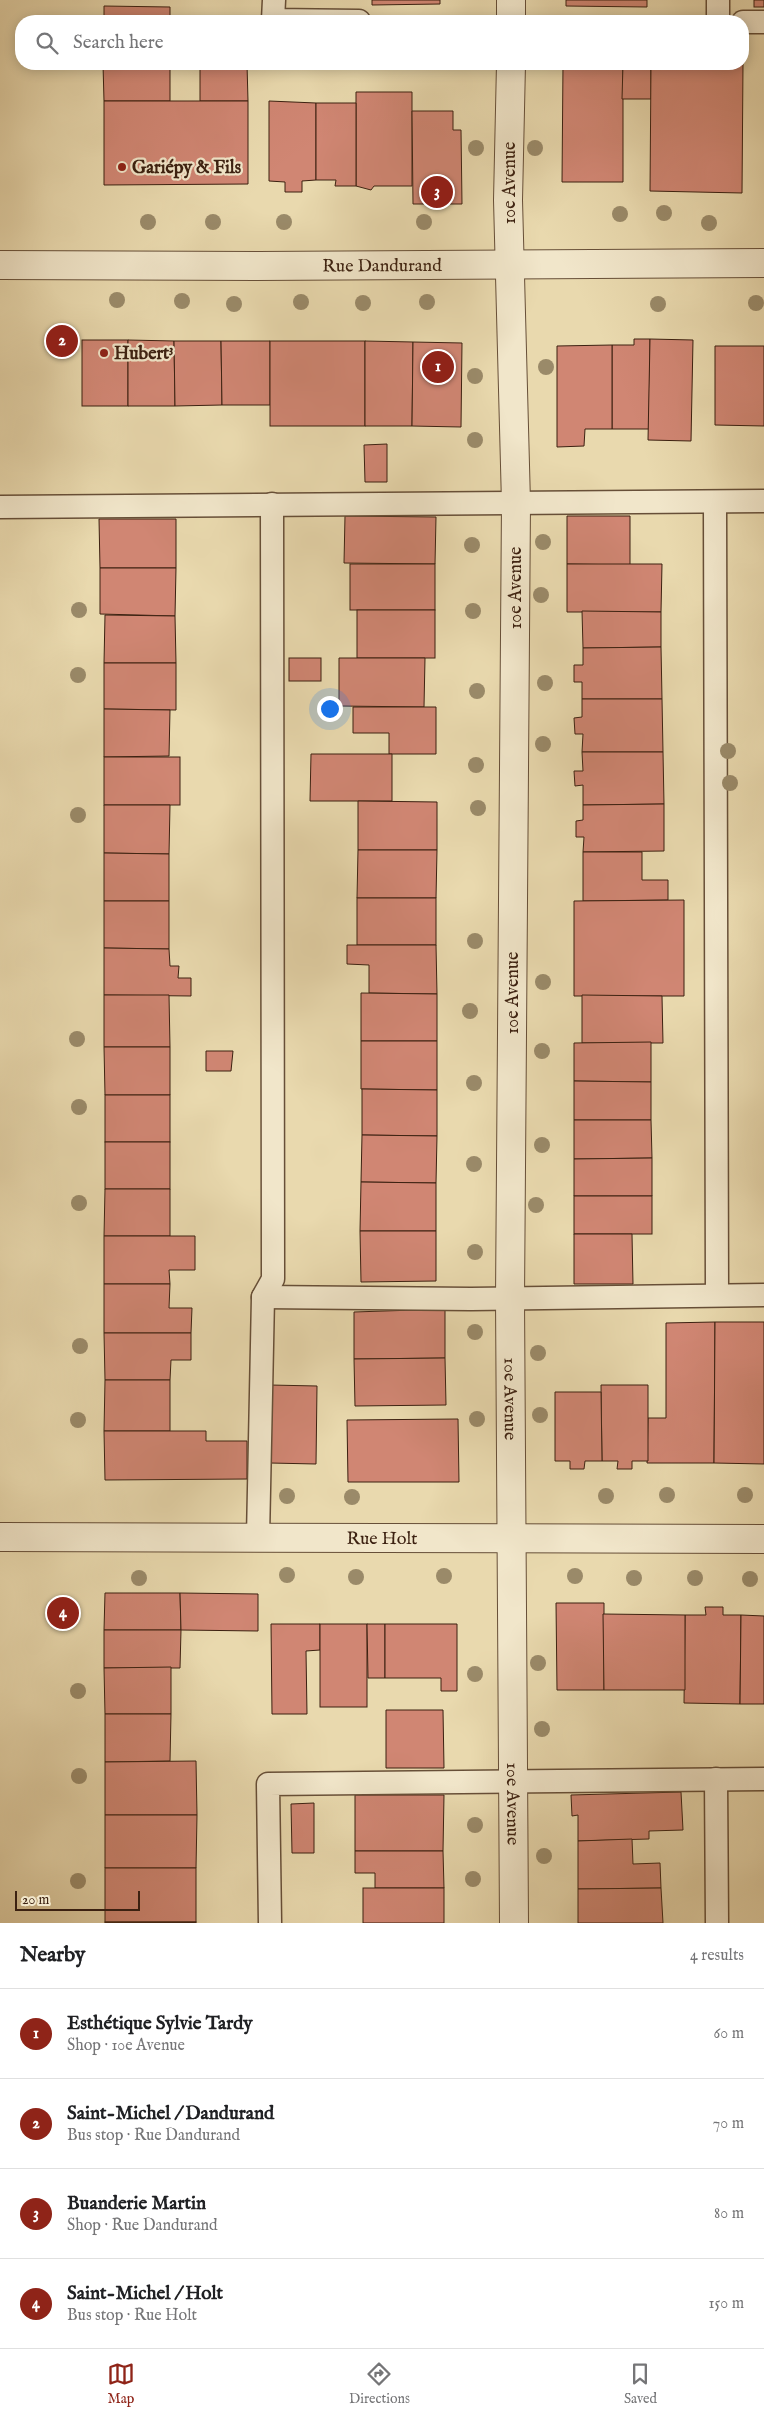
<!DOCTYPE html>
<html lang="en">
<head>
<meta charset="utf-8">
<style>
	body { margin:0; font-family:"IM FELL English",serif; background:#f2f2f2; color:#202124 }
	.scale { position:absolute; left:15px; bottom:12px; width:125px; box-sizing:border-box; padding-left:5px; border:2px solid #3c2111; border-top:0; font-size:14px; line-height:18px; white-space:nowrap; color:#3c2111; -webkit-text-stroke:4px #f1e6ca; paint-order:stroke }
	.you { position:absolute; left:329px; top:708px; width:18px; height:18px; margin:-12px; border:4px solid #fff; border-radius:50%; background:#1a73e8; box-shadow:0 0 0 8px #1a73e833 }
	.badge { display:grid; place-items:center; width:32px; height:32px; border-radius:50%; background:#8f2418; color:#fff; font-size:16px; font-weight:700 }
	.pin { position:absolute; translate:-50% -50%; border:2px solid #fff; box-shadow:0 1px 5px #0006 }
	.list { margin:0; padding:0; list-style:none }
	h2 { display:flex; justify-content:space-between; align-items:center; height:65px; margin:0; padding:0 20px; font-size:21px }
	h2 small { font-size:16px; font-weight:400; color:#757577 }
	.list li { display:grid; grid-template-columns:32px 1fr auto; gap:15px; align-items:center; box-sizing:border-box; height:90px; padding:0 20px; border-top:1px solid #e0e0e0 }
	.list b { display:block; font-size:19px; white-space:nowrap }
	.list p { margin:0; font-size:16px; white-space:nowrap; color:#757577 }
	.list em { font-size:16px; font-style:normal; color:#757577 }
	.icon { flex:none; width:28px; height:28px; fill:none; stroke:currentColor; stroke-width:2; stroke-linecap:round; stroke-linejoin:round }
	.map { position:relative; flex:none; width:764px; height:1923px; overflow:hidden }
	.search { position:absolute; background:#fff; box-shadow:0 2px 12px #0003; left:15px; right:15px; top:15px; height:55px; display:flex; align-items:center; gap:12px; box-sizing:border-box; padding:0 18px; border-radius:20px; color:#757577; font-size:19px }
	.sheet { height:425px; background:#fff }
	nav { display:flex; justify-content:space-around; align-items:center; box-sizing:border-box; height:70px; border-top:1px solid #e0e0e0; background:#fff; font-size:14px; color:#757577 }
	nav a { display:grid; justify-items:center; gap:2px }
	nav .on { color:#8f2418 }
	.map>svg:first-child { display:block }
	.building { fill:#d08673; stroke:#3c2111 }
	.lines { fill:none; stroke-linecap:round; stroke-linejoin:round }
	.service-casing { stroke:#674f38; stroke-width:25 }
	.minor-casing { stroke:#674f38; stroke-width:30 }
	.service { stroke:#f1e6ca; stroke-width:22 }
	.minor { stroke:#f1e6ca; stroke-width:28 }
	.tree { fill:#9a8a69 }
	.poi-dot { fill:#8f2418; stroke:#f1e6ca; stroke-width:2 }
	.labels { text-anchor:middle; stroke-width:4.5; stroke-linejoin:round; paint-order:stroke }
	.poi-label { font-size:18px; font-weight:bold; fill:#3c2111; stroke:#f1e6ca; text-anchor:start }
	.street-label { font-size:18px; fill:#3c2111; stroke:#f1e6ca }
</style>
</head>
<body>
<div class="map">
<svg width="764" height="1923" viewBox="0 0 764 1923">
	<rect width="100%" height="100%" fill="#e9d9ae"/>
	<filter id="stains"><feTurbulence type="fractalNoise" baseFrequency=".004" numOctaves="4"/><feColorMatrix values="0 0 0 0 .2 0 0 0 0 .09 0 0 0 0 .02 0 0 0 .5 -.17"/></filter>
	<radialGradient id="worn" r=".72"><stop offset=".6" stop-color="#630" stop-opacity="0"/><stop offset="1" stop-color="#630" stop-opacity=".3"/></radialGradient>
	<g class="building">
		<path d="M372,0H440V4L372,5Z"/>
		<path d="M566,0H647V7L566,6Z"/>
		<rect x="754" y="0" width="10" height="7"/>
		<path d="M104,6L170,7V21H104Z"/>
		<path d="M103,64H170V101H104Z"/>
		<path d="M200,64H247L248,101H200Z"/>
		<path d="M563,64H623V182H562Z"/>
		<path d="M623,64H651V99H622Z"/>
		<path d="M651,64H743L742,193L650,191Z"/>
		<path d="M356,92H412V186H374L371,190L356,186Z"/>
		<path d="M104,101H248V184L104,185Z"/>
		<path d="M269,101L316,103V180L302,181V192H285V182L269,181Z"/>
		<path d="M316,103H356V186H335L336,180H316Z"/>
		<path d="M412,111H453V130H461L462,204H413Z"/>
		<path d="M634,339H650L649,429H612V345H634Z"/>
		<path d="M650,339L693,340L691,441L648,440Z"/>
		<rect x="82" y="340" width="46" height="66"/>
		<path d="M128,340L174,341L175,406H128Z"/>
		<path d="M174,341H221L222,405L175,406Z"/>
		<path d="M221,341H270V405H222Z"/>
		<rect x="270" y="341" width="95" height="85"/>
		<path d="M365,341L413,342L412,426H365Z"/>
		<path d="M413,342L462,343L461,427L412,426Z"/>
		<path d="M612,345V429H585L584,446L557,447V346Z"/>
		<path d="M715,346H764V426L715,425Z"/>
		<path d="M387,444V482H365L364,445Z"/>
		<path d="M345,516L436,517L435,564L344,563Z"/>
		<path d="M567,516H630V565L567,564Z"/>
		<path d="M99,519H176V568H100Z"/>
		<rect x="350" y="564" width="85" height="46"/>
		<path d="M567,564H662L661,612H567Z"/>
		<path d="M100,568H176L175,616L100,614Z"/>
		<rect x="357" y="610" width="78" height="48"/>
		<path d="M582,611L661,612V647L583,648Z"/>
		<path d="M105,615L175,616L176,663H104Z"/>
		<path d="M661,647L662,699H582V682H574V665H583V648Z"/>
		<rect x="289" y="658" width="32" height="23"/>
		<path d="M339,658H425L424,707L339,706Z"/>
		<path d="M104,663H176V710L104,709Z"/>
		<path d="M582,699H662L663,752H582L583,734H575L574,718L582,717Z"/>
		<path d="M353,707H436V754H389V733H353Z"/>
		<path d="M104,709L170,710L169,756L104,757Z"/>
		<path d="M582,752H663L664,804L583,805V785L575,786L574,771H583Z"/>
		<path d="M311,754H392V801H310Z"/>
		<rect x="104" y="757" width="76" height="48"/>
		<path d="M358,801L437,802V850H358Z"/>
		<path d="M664,804V851L583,852L584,837H576V821L583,820V805Z"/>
		<path d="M104,805H170L169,854L104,853Z"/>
		<path d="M358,850H437L436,898H357Z"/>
		<path d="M583,852H642V880H668V900L583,901Z"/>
		<path d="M104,853L169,854V901H104Z"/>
		<rect x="357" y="898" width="79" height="47"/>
		<path d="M684,900V996H574V901Z"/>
		<path d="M104,901H169V949L104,948Z"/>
		<path d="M347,945H436L437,994L369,993V965L347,964Z"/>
		<path d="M104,948L169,949L170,966H179L178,978H191V996L104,995Z"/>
		<path d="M361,993L437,994V1041H361Z"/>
		<path d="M104,995H169L170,1047H104Z"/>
		<path d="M582,995L662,996L663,1043H582Z"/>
		<path d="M361,1041H437V1090L361,1089Z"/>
		<path d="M651,1042V1082L574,1081V1043Z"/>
		<path d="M104,1047H170V1095H105Z"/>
		<path d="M206,1051H233L231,1071H206Z"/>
		<path d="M574,1081L651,1082V1120H574Z"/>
		<path d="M362,1089L437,1090V1136L362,1135Z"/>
		<rect x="105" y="1095" width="65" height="47"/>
		<path d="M574,1120H651L652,1158L574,1159Z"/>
		<path d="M362,1135L437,1136L436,1183L361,1182Z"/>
		<rect x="105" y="1142" width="65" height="47"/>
		<path d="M652,1158V1196H574V1159Z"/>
		<path d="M361,1182L436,1183V1231H360Z"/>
		<path d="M105,1189H170V1236H104Z"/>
		<rect x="574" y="1196" width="78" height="38"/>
		<path d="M360,1231H436V1281L361,1282Z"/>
		<path d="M574,1234H632L633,1284H574Z"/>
		<path d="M104,1236H195V1270H169L170,1284H104Z"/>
		<path d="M104,1284H170L169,1308H192L191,1333H104Z"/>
		<path d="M445,1309V1358L354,1359V1312Z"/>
		<path d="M715,1322L714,1463H647L648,1418H666V1323Z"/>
		<path d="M715,1322H764V1464L714,1463Z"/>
		<path d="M104,1333H191V1360H171L170,1380H105Z"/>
		<path d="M445,1358L446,1405L355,1406L354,1359Z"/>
		<path d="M105,1380H170V1431H104Z"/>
		<path d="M270,1385L317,1386L316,1464L270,1463Z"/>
		<path d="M601,1385H648V1461H632V1469H617L618,1461H602Z"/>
		<path d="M555,1392H601L602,1461H585L584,1469H570V1461H555Z"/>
		<path d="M458,1419L459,1482H348L347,1420Z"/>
		<path d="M104,1431H206V1441H247V1479L105,1480Z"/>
		<path d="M105,1593H180L181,1630H104Z"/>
		<path d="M180,1593L258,1594V1631L181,1630Z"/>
		<path d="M556,1603H604V1690H557Z"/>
		<path d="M705,1607H723V1615H741L740,1704L684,1703L685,1615H706Z"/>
		<path d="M603,1614L685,1615V1690H604Z"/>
		<path d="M741,1615L764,1616V1704H740Z"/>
		<path d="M271,1624H320V1650L306,1651L307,1714H272Z"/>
		<rect x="320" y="1624" width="47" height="83"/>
		<path d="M367,1624H385V1678H368Z"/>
		<path d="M385,1624H457V1691H441V1678H385Z"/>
		<path d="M104,1630H181L180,1668H104Z"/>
		<path d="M171,1667V1714H105L104,1668Z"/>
		<path d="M386,1710H443L444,1768H386Z"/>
		<path d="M105,1714H171L170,1761L105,1762Z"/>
		<path d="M196,1761L197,1815H105V1762Z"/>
		<path d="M681,1792L683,1830L649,1831V1839L578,1841V1815L572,1816L571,1795Z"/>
		<path d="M355,1795H444L443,1851H355Z"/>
		<path d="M314,1803V1853H292L291,1804Z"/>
		<path d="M105,1815H197L196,1868H105Z"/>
		<path d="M632,1839L633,1864L660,1863L661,1888L578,1889V1841Z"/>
		<path d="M355,1851H443L444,1888H375V1873H355Z"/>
		<rect x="105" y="1868" width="91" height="54"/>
		<rect x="363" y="1888" width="81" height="35"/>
		<path d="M661,1888L663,1923H578V1889Z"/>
		<rect x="105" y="1922" width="91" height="1"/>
	</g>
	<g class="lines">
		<g class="service-casing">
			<g id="service">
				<path d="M274,0L273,20L359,21"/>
				<path d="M718,21V0"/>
				<path d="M743,22H764"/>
				<path d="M715,502L717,1294"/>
				<path d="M0,507L764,501"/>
				<path d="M263,1297L471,1299L764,1295"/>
				<path d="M258,1537L263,1297L273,1279L272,504"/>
				<path d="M716,1779L717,1923"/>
				<path d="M270,1923L268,1784L764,1779"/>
			</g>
		</g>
		<g class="minor-casing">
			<g id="minor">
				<path d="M511,0V21"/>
				<path id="s1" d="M511,64L508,200L516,503L510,1299L514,1923"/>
				<path id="s2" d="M0,265L258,266L764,263"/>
				<path id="s3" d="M0,1537L764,1539"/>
			</g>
		</g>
		<use href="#service" class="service"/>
		<use href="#minor" class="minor"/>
	</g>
	<g class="tree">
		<circle cx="476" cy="148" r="8"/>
		<circle cx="535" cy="148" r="8"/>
		<circle cx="664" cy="213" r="8"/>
		<circle cx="620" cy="214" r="8"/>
		<circle cx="148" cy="222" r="8"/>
		<circle cx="213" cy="222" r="8"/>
		<circle cx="284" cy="222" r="8"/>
		<circle cx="424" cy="222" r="8"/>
		<circle cx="709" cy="223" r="8"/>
		<circle cx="117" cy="300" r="8"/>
		<circle cx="182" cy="301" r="8"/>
		<circle cx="301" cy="302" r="8"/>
		<circle cx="427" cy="302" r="8"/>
		<circle cx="363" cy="303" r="8"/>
		<circle cx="756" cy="303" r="8"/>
		<circle cx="234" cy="304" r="8"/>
		<circle cx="658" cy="304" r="8"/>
		<circle cx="546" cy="367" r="8"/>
		<circle cx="475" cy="376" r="8"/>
		<circle cx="475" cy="440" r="8"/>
		<circle cx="543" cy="542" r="8"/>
		<circle cx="472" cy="545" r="8"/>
		<circle cx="541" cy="595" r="8"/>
		<circle cx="79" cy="610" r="8"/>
		<circle cx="473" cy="611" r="8"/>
		<circle cx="78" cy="675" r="8"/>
		<circle cx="545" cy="683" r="8"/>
		<circle cx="477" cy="691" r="8"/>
		<circle cx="543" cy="744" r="8"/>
		<circle cx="728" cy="751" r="8"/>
		<circle cx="476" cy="765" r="8"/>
		<circle cx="730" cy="783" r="8"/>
		<circle cx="478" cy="808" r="8"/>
		<circle cx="78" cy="815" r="8"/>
		<circle cx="475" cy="941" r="8"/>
		<circle cx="543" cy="982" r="8"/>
		<circle cx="470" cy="1011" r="8"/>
		<circle cx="77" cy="1039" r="8"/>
		<circle cx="542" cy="1051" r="8"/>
		<circle cx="474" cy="1083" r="8"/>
		<circle cx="79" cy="1107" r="8"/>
		<circle cx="542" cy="1145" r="8"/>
		<circle cx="474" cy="1164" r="8"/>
		<circle cx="79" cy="1203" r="8"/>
		<circle cx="536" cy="1205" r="8"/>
		<circle cx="475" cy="1252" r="8"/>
		<circle cx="475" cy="1332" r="8"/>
		<circle cx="80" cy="1346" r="8"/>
		<circle cx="538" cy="1353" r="8"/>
		<circle cx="540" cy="1415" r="8"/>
		<circle cx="477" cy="1419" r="8"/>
		<circle cx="78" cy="1420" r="8"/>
		<circle cx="667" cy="1495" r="8"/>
		<circle cx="745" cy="1495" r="8"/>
		<circle cx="287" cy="1496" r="8"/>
		<circle cx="606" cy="1496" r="8"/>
		<circle cx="352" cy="1497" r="8"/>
		<circle cx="287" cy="1575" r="8"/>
		<circle cx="444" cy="1576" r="8"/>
		<circle cx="575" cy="1576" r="8"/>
		<circle cx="356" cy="1577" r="8"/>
		<circle cx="139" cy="1578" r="8"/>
		<circle cx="634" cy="1578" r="8"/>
		<circle cx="695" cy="1578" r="8"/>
		<circle cx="750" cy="1579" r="8"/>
		<circle cx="538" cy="1663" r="8"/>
		<circle cx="475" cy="1674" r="8"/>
		<circle cx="78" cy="1691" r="8"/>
		<circle cx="542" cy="1729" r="8"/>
		<circle cx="79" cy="1776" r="8"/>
		<circle cx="475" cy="1825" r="8"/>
		<circle cx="544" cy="1856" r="8"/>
		<circle cx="473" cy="1879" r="8"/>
		<circle cx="78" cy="1881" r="8"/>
	</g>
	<g class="poi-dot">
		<circle cx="122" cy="167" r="5"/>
		<circle cx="104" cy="353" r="5"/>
	</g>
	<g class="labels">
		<g class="poi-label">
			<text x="132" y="173">Gariépy &amp; Fils</text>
			<text x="114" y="359">Hubert³</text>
		</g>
		<g class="street-label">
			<text transform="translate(509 183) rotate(-90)" y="6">10e Avenue</text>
			<text dy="6" stroke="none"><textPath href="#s2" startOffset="382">Rue Dandurand</textPath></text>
			<text transform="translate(515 588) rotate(-90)" y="6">10e Avenue</text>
			<text transform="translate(512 993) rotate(-90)" y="6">10e Avenue</text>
			<text dy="6" stroke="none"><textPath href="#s1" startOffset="1335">10e Avenue</textPath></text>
			<text dy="6" stroke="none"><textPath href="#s3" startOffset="382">Rue Holt</textPath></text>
			<text dy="6" stroke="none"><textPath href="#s1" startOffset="1740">10e Avenue</textPath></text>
		</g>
	</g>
	<rect width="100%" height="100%" filter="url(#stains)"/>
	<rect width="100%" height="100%" fill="url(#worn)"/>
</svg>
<div class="scale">20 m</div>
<div class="you"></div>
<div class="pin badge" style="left:438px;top:367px">1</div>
<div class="pin badge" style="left:62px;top:341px">2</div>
<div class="pin badge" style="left:437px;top:192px">3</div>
<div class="pin badge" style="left:63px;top:1613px">4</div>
<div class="search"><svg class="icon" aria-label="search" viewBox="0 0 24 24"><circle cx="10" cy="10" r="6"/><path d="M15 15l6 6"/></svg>Search here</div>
</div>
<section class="sheet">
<h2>Nearby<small>4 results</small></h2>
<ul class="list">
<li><span class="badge">1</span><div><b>Esthétique Sylvie Tardy</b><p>Shop · 10e Avenue</p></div><em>60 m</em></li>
<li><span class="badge">2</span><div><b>Saint-Michel / Dandurand</b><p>Bus stop · Rue Dandurand</p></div><em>70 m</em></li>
<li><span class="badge">3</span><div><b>Buanderie Martin</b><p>Shop · Rue Dandurand</p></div><em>80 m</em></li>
<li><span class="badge">4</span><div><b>Saint-Michel / Holt</b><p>Bus stop · Rue Holt</p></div><em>150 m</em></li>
</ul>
</section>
<nav>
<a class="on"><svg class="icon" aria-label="map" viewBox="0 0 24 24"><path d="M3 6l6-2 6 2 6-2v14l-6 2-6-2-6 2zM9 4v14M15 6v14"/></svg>Map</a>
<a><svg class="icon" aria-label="directions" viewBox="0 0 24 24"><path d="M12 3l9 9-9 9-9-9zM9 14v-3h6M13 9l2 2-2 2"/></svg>Directions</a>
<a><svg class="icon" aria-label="saved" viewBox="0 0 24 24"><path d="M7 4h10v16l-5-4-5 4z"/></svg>Saved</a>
</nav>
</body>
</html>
